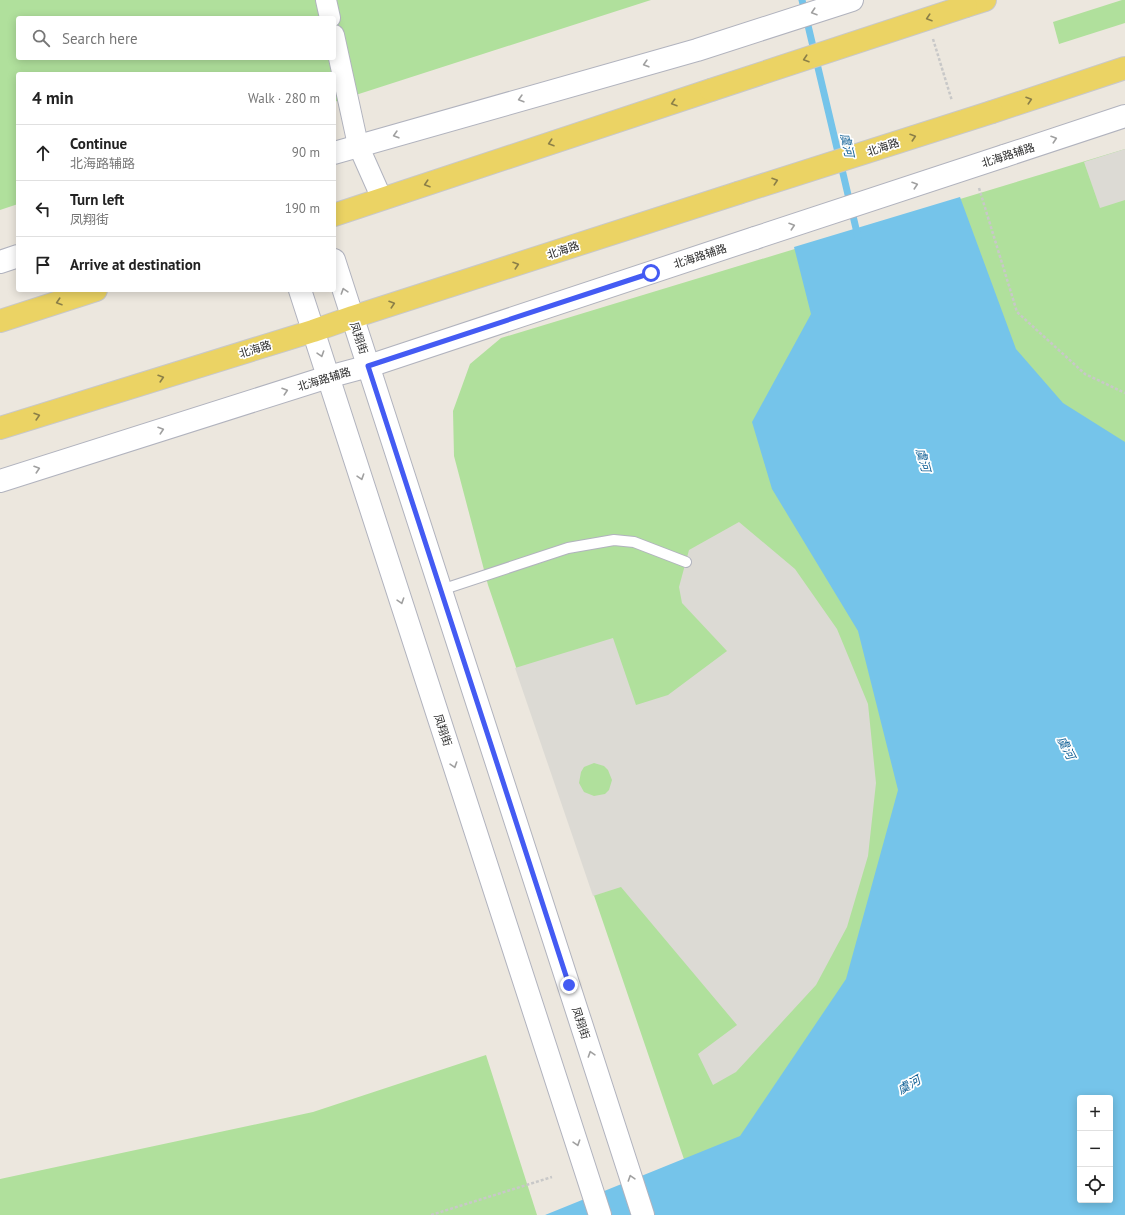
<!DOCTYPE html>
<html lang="en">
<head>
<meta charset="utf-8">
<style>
	body { margin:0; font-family:"PT Sans","Noto Sans SC",sans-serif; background:#f6f6f6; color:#222 }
	.controls { position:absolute; right:12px; bottom:12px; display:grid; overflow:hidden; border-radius:4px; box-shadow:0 2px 10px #0003 }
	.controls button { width:36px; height:36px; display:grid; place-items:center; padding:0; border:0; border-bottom:1px solid #e0e0e0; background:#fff; color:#222; font:20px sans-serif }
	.stop { position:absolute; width:12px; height:12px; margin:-9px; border:3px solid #445bf3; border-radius:50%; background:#fff }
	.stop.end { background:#445bf3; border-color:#fff; box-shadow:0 1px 4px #0008 }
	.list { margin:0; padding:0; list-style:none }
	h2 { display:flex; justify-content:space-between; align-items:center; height:52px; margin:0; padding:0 16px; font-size:17px }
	h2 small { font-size:13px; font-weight:400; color:#767676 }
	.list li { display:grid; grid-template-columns:26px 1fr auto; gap:12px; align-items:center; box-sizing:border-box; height:56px; padding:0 16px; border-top:1px solid #e0e0e0 }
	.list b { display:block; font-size:15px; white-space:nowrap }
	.list p { margin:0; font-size:13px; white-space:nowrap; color:#767676 }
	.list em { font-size:13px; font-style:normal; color:#767676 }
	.icon { flex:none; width:22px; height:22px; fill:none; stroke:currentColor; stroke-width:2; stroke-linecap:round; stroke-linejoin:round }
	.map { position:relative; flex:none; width:1125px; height:1215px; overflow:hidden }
	.search { position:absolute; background:#fff; box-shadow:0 2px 10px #0003; left:16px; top:16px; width:320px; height:44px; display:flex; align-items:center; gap:10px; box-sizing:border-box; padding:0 14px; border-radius:4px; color:#767676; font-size:15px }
	.panel { position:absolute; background:#fff; box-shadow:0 2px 10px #0003; left:16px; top:72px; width:320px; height:220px; border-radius:4px }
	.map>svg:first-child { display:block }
	.green { fill:#b0e09c; fill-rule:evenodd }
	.plaza { fill:#dcdad4; fill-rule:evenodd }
	.water { fill:#75c4ea; fill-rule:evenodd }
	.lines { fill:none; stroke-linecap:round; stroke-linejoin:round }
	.stream { stroke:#75c4ea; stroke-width:7 }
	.lane-casing { stroke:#b1b3be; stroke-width:12 }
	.street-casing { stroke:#b1b3be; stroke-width:22 }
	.secondary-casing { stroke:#b1b3be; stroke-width:24 }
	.primary-casing { stroke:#c8c8c8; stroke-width:24 }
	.path { stroke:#c8c8c8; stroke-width:2.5; stroke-dasharray:3 2; stroke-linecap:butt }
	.lane { stroke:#fff; stroke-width:10 }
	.street { stroke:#fff; stroke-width:20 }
	.secondary { stroke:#fff; stroke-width:22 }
	.primary { stroke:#ebd364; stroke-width:22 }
	.secondary-bridge-casing { stroke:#b1b3be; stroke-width:24; stroke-linecap:butt }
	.primary-bridge-casing { stroke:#c8c8c8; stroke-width:24; stroke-linecap:butt }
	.secondary-bridge { stroke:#fff; stroke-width:22 }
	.primary-bridge { stroke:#ebd364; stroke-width:22 }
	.oneway { stroke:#a0a0a0 }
	.oneway2 { stroke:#8b7f48 }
	.route { stroke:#445bf3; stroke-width:5 }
	.labels { text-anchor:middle; stroke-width:3.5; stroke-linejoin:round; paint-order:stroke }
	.street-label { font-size:11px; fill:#2b2b2b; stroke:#fff }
	.water-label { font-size:12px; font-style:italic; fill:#136297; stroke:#fff }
</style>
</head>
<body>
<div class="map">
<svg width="1125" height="1215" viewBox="0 0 1125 1215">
	<rect width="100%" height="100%" fill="#ece7de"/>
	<g class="green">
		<path d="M0,0H651L334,102V74H18V204L0,210ZM18,18H334V58H18Z"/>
		<path d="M1122,0H1125V23L1059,44L1053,22Z"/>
		<path d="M1125,149V1215H703L488,585L454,456L453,411L470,364L501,338ZM1080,1098H1110V1200H1080Z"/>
		<path d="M486,1055L537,1215H0V1179L313,1112Z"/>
	</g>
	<g class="plaza">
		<path d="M1125,149V200L1100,208L1084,162Z"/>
		<path d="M739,522L795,569L837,629L868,704L876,783L868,856L847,927L816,985L736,1072L713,1085L698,1054L737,1025L621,887L593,896L515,668L613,638L636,705L668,695L727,651L682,603L679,587L689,550ZM594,763L604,766L608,770L612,780L609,790L605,794L594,796L584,792L579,783L581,772L584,767Z"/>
	</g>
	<path class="water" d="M960,197L1016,349L1063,403L1125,442V1215H545L740,1136L846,979L898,790L858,631L772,489L752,422L811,314L794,247ZM1080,1098H1110V1200H1080Z"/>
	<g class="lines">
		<path class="stream" d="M802,0L858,237"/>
		<g class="lane-casing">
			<path id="lane" d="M441,590L568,548L614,540L634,542L686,562"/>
		</g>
		<g class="street-casing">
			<g id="street">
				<path d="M326,0L330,18"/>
				<path d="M334,35L358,145L382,199"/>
			</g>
		</g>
		<g class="secondary-casing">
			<g id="secondary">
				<path d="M334,153L697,50L852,0"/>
				<path d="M1004,156L1125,116"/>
				<path d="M334,260L643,1215"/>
				<path d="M0,262L18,256"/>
				<path d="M300,290L600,1215"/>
				<path d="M0,481L328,377L369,366L755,238"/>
			</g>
		</g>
		<g class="primary-casing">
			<g id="primary">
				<path d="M966,6L985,0"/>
				<path d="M992,112L1125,68"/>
				<path d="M334,215L711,90"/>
				<path d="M0,321L96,290"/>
				<path d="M0,428L313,331L353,317L738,193"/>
			</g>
		</g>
		<g class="path">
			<path d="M933,39L952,101"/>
			<path d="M979,188L1017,312L1085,374L1125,393"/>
			<path d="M431,1215L552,1177"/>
		</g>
		<use href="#lane" class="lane"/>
		<use href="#street" class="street"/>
		<use href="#secondary" class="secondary"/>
		<use href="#primary" class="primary"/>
		<g class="secondary-bridge-casing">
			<path id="secondary-bridge" d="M755,238L1004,156"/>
		</g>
		<g class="primary-bridge-casing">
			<g id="primary-bridge">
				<path d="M711,90L966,6"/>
				<path d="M738,193L992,112"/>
			</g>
		</g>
		<use href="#secondary-bridge" class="secondary-bridge"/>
		<use href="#primary-bridge" class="primary-bridge"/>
	</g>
	<defs><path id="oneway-chevron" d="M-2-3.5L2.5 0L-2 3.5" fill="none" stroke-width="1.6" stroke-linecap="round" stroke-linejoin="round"/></defs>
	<g class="oneway">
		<use href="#oneway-chevron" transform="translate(814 12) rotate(162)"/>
		<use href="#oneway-chevron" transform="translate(646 64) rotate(164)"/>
		<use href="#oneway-chevron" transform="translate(521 99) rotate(164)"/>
		<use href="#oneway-chevron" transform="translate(396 135) rotate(164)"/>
		<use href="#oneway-chevron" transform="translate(1054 139) rotate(-18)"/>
		<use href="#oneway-chevron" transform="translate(915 185) rotate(-18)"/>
		<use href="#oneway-chevron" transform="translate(792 226) rotate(-18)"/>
		<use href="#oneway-chevron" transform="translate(344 291) rotate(-108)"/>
		<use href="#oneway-chevron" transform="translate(321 354) rotate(72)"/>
		<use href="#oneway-chevron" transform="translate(285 391) rotate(-18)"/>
		<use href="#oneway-chevron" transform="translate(161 430) rotate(-18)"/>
		<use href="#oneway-chevron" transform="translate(37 469) rotate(-18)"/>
		<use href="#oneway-chevron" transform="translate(361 477) rotate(72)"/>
		<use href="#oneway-chevron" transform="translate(401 601) rotate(72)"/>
		<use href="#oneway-chevron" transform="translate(454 765) rotate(72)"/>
		<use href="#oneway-chevron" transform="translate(591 1054) rotate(-108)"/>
		<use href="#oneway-chevron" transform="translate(577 1143) rotate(72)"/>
		<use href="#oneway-chevron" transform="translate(631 1178) rotate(-108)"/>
	</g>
	<g class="oneway2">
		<use href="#oneway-chevron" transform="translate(929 18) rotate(162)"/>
		<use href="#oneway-chevron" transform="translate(806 59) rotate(162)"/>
		<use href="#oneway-chevron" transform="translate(1029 100) rotate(-18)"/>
		<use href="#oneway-chevron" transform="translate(674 103) rotate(162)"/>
		<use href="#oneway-chevron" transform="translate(913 137) rotate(-18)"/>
		<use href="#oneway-chevron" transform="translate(551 143) rotate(162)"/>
		<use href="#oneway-chevron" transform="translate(775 181) rotate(-18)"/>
		<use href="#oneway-chevron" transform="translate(427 184) rotate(162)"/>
		<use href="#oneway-chevron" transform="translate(516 265) rotate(-18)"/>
		<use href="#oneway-chevron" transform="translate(59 302) rotate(162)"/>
		<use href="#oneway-chevron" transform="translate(392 304) rotate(-18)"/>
		<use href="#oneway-chevron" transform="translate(161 378) rotate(-17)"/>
		<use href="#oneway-chevron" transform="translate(37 416) rotate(-17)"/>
	</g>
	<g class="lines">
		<path class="route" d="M569,985L368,366L651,273"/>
	</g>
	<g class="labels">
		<g class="street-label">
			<text transform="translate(883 147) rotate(-18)" y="4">北海路</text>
			<text transform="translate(1008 155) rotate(-18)" y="4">北海路辅路</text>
			<text transform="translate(563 250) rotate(-18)" y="4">北海路</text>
			<text transform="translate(700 256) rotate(-18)" y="4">北海路辅路</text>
			<text transform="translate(359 338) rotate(72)" y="4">凤翔街</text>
			<text transform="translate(255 349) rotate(-17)" y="4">北海路</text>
			<text transform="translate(324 379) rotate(-17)" y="4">北海路辅路</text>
			<text transform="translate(443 730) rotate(72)" y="4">凤翔街</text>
			<text transform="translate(581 1023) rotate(72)" y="4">凤翔街</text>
		</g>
		<g class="water-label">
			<text transform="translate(847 145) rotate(77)" y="4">虞河</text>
			<text transform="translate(923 460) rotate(75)" y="4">虞河</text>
			<text transform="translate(1066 748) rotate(63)" y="4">虞河</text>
			<text transform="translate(909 1085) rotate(-30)" y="4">虞河</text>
		</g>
	</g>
</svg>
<div class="controls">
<button>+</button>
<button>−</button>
<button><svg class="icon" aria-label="locate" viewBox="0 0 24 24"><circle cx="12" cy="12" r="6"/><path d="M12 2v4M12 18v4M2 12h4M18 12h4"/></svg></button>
</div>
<div class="stop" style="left:651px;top:273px"></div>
<div class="stop end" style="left:569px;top:985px"></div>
<div class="search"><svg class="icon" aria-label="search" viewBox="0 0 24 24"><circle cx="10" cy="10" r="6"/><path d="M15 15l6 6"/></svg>Search here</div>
<section class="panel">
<h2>4 min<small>Walk · 280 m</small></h2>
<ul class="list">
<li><svg class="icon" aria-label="ahead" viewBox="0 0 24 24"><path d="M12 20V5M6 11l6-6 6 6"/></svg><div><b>Continue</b><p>北海路辅路</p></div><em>90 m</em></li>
<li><svg class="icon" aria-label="left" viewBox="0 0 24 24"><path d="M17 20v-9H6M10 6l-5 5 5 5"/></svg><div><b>Turn left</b><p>凤翔街</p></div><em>190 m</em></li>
<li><svg class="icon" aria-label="arrive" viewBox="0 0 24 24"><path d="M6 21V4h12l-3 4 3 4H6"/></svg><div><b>Arrive at destination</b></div></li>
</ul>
</section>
</div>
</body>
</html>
